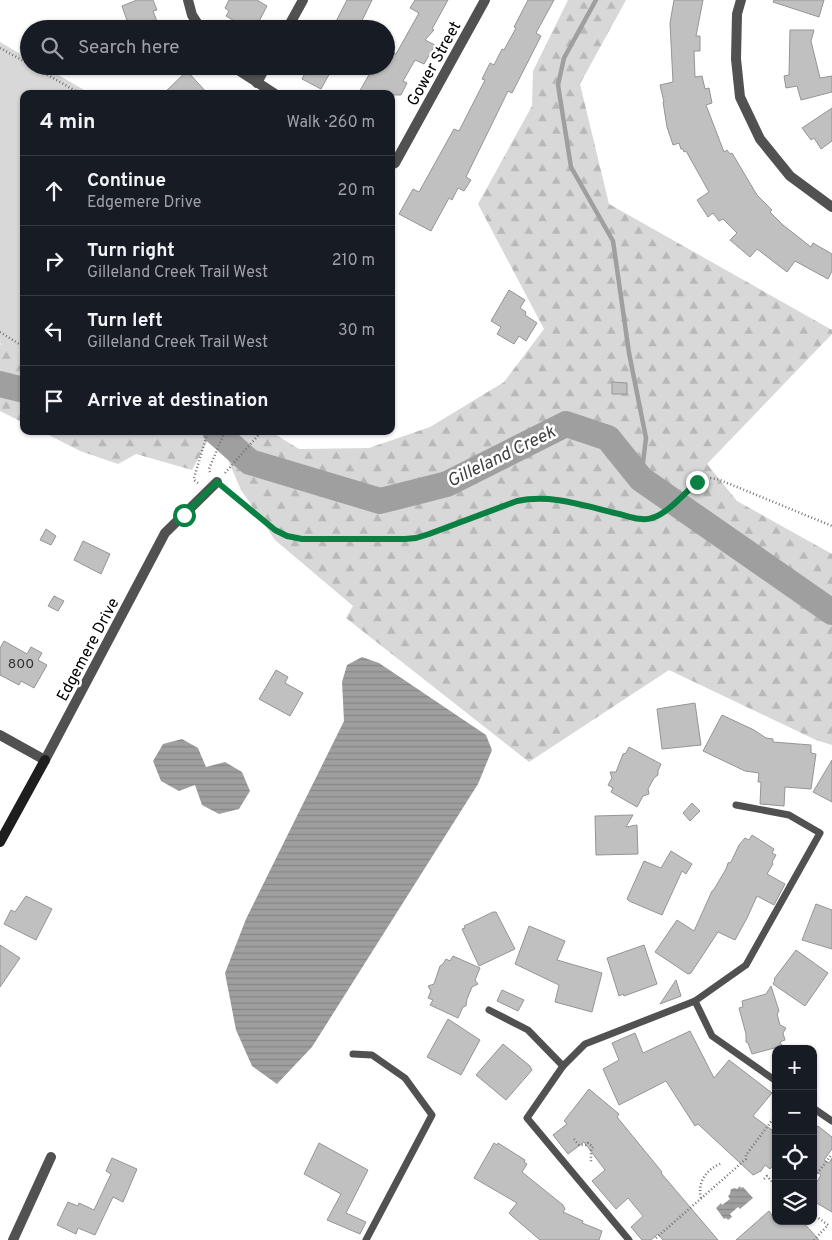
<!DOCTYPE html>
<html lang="en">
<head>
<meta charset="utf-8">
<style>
	body { margin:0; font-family:Overpass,sans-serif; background:#242831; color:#f1f3f6 }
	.controls { position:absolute; right:15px; bottom:15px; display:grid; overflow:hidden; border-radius:10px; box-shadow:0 1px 4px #0004 }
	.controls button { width:45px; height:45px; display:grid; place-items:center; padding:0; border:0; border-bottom:1px solid #363941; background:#171b24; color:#f1f3f6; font:25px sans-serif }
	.stop { position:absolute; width:15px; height:15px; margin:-11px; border:4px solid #0b8043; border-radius:50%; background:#fff }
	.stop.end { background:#0b8043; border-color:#fff; box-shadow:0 1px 5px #0008 }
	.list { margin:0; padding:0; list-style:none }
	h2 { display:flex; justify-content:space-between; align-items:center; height:65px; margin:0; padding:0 20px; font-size:21px }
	h2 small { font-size:16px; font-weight:400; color:#9ea1a6 }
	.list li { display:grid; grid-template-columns:32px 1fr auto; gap:15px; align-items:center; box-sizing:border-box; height:70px; padding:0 20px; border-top:1px solid #363941 }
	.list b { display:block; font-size:19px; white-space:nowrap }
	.list p { margin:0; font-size:16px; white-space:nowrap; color:#9ea1a6 }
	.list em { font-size:16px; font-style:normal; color:#9ea1a6 }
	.icon { flex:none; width:28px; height:28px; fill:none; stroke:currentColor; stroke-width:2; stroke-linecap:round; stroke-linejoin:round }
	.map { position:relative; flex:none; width:832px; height:1240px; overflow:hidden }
	.search { position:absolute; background:#171b24; box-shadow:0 1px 4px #0004; left:20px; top:20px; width:375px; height:55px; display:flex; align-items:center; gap:12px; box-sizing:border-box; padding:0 18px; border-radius:28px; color:#9ea1a6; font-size:19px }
	.panel { position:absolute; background:#171b24; box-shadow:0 1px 4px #0004; left:20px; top:90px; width:375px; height:345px; border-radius:10px }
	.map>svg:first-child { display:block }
	.forest { fill:url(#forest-firs) }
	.green { fill:#d8d8d8 }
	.water { fill:url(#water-rules) }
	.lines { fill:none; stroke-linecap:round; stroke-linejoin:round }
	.stream { stroke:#9f9f9f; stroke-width:4.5 }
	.river { stroke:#9f9f9f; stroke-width:26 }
	.building { fill:#c0c0c0; stroke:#959595 }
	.path { stroke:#737373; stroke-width:2.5; stroke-dasharray:1 2.5; stroke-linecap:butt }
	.lane { stroke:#515151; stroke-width:7 }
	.street { stroke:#515151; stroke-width:10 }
	.secondary { stroke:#1e1e1e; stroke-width:10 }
	.route { stroke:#0b8043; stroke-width:6 }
	.labels { text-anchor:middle; stroke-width:5; stroke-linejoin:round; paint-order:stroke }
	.number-label { font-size:14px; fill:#303030 }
	.street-label { font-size:16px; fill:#000; stroke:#fff }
	.water-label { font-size:18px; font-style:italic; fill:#404040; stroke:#fff }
</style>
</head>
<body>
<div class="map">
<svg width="832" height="1240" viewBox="0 0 832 1240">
	<defs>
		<pattern id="forest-firs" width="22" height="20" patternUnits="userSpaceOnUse" patternTransform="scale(1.25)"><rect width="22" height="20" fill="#d8d8d8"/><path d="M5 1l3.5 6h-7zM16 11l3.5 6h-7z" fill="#b8b8b8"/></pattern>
		<pattern id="water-rules" width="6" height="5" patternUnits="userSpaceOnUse" patternTransform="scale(1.25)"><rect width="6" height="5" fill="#9f9f9f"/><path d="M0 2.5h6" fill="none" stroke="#878787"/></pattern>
	</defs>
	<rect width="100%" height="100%" fill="#fff"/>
	<g class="forest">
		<path d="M568,0H626L580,84L609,204L832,330V334L707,464L737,501L832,554V745L816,740L669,670L529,762L346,618L353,606L275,540L241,490L228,460L230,436L223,431H270L299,449L369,448L430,427L504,382L544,329L478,204L532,106L533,71Z"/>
		<path d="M0,344L24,354V423L0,411Z"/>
		<path d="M41,431H213L192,470L136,454L118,464L80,451Z"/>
	</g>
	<path class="green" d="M0,42L29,59V66H43L91,94H24V354L6,348L0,343Z"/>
	<g class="water">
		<path d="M362,657L379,663L486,735L492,750L478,784L312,1047L277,1084L252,1066L236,1030L225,973L246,919L344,721L342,682L347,665Z"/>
		<path d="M182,739L198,748L206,767L225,762L242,772L250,791L239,809L219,814L202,805L195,785L179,791L161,781L153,761L163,744Z"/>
		<path d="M740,1186L741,1188L743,1187L753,1198L740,1209L738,1207L730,1214L732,1217L728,1220L726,1218L724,1219L716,1208L721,1203L722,1205L730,1199L728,1196L730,1194L731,1189L735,1188L737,1189Z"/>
	</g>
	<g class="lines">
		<g class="stream">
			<path d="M596,0L564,58L558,85L571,167L613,241L629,353L646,438L641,479"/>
			<path d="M829,610L832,607"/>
		</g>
		<g class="river">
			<path d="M0,384L24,390"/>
			<path d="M215,431L250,462L380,501L447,484L566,424L608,438L641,479L832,612"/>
		</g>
	</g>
	<g class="building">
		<path d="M137,0H153L157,10L153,11L160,29H130L122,6Z"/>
		<path d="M229,0H257L267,6L255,29H248L226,16L229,11L225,8Z"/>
		<path d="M347,0H372L358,29H332Z"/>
		<path d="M415,0H448L432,29L434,30L425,40L435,45L424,64L415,60L403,81L407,83L401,95L358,94L374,66H386V49L396,54L419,13L410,8Z"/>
		<path d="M528,0H554L536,33L541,36L512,93L508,91L466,177L471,180L464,191L458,188L452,200L449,198L431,231L399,214L413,189L419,192L454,129L459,131L485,80L482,79L490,63L494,65L502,49L504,50L516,28L514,27Z"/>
		<path d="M674,0H703L696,36H700V51H694L695,77L702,76L705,89L709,88L712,103L706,105L724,152L727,150L730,154L732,153L757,195L772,210L770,212L783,225L811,247L813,243L832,254V271L828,279L795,261L787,272L757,249L750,257L730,240L737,233L723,219L719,221L713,213L708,217L697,200L709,192L686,151L684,152L683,149H681L679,143L673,145L667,127L663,102H664L660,85L673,82L670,23Z"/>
		<path d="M774,0H824L819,17L773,2Z"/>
		<path d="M790,30H814L811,41L820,78L832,76V92L801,100L797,86L786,88L784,76L789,75Z"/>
		<path d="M309,66H330L328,70L331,71L321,89L302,79Z"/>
		<path d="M187,71L208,94H163Z"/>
		<path d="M832,108V141L821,149L814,138L811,140L802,128Z"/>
		<path d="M509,290L525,300L520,308L526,312L525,315L537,323L526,341L519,336L514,344L497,334L501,327L491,321Z"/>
		<path d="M612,382L627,383V394H612Z"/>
		<path d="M46,529L56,536L51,545L40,540Z"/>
		<path d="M83,541L110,554L101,574L74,560Z"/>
		<path d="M54,596L64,601L58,611L48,606Z"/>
		<path d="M4,641L27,654L31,647L42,653L38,660L47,665L34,688L21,681L19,685L0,675V648Z"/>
		<path d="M276,670L288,677L285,683L303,693L290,716L259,699Z"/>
		<path d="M695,703L701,745L662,749L657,709Z"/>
		<path d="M722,715L754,730L766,738L773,739V742L811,745V753L816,754L811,789L785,787L784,806L760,804L761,782H758L759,773L745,771L703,751Z"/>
		<path d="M629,747L661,764L658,771V775L654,778L648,789L649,794L643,796L637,807L611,792L613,788L608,785L612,778L610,772H616L623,754L626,753Z"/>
		<path d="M832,760V802L813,792Z"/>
		<path d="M692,803L700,811L690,821L683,813Z"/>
		<path d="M633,815L626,827L637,825L638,854L596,855L595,816Z"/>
		<path d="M752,835L774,849L772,853L776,855L772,862L773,864L767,874L785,884L774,905L757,896L747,918L735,940L718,932L691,973L688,974L655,952L677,920L694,931L712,891H713L726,869L728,863L731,862L739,845L745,838L749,840Z"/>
		<path d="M671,851L692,864L686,874L682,871L662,915L629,901L627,899L644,861L661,868Z"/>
		<path d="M26,896L52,909L36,940L4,924L11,910L15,912Z"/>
		<path d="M816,904L832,910V949L802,940Z"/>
		<path d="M493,912H496L515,949L479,966L462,929L465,928L464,926Z"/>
		<path d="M529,926L565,941L557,960L602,973L592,1012L555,1002L559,985L515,964Z"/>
		<path d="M0,945L20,958L0,987Z"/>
		<path d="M644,945L657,984L624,996L623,994L619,996L607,958Z"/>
		<path d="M796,950L828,973L805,1006L773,984L775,980L774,979Z"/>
		<path d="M453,956L480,968L475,980L478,984L472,987L467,999L466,1006L463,1007L458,1018L430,1005L433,1000L428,998L431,991L428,986L434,984L440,966L443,964L446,959L450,961Z"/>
		<path d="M676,980L681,996L660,1004Z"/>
		<path d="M771,986L779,1011L777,1014L780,1025L786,1028L783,1033L785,1040L780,1042L782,1046L752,1054L748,1043L746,1042V1034L739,1008L743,1007L742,1001L766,994Z"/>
		<path d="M502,990L524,1000L518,1011L497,1001Z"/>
		<path d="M448,1019L480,1040L461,1075L427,1057Z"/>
		<path d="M690,1031L714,1078L729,1060L772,1093L753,1116L776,1133V1162L770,1169L765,1165L761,1171L753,1175L698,1124L695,1126L666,1081L619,1105L603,1069L619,1060L612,1043L635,1033L643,1053Z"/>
		<path d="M503,1044L530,1066L532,1070L506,1100L476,1075Z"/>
		<path d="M589,1089L619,1114L617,1117L662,1172L661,1173L718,1240H663L658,1234L651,1240H642L631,1227L643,1216L628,1198L616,1209L592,1181L605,1170L584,1142L568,1154L553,1135L567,1124L564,1121Z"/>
		<path d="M818,1126L832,1137V1149L824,1160L829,1163L832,1158V1212L813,1201V1188L821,1175L816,1171L813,1174V1133Z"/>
		<path d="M319,1143L368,1170L346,1213L366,1222L360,1234L327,1220L341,1194L304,1174Z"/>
		<path d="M494,1143L497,1145L498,1143L525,1160L524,1162L527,1164L522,1172L563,1205L565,1209L563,1212L583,1221L582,1223L602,1231L599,1240H540L512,1216L509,1213L517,1203L474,1178Z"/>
		<path d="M112,1158L137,1169L123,1202L113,1197L95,1235L78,1228L76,1234L57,1225L68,1202L78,1206L79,1203L94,1210L111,1174L106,1171Z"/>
		<path d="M769,1211L776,1221H802L819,1240H736Z"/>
	</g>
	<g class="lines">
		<g class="path">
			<path d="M0,48L29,64"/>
			<path d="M32,66L81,94"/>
			<path d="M0,332L24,347"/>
			<path d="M210,472L209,469L225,431"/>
			<path d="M225,473L262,431"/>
			<path d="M198,483L194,480V478L208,431"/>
			<path d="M225,489L275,531L287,536L302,539H405L429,534L517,501C551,494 582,505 615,513C626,515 638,520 649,519C672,517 685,481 708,478C712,478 716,479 720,480L832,526"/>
			<path d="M574,1139L579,1145H587L588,1143L593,1147L591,1149V1162"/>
			<path d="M764,1179L767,1176L776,1186"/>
			<path d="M813,1179L832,1154"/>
			<path d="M701,1198C697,1181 707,1169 722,1163"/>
			<path d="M813,1208L815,1215"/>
			<path d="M813,1214L828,1225L814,1240"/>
			<path d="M656,1238L746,1159V1155L776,1115"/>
		</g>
		<g class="lane">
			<path d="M695,1001L712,1036L776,1081"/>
			<path d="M489,1010L528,1030L563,1066"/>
			<path d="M353,1054L372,1055L405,1078L432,1115L366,1240"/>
			<path d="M813,1108L832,1121"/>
			<path d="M629,1240L527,1118L563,1066L585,1044L695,1001L746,965L820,833L789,815L736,805"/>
		</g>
		<g class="street">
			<path d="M188,0L192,15L201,29"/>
			<path d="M741,0L737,14L736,59L740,97L760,139L790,176L832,207"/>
			<path d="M287,29L303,0"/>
			<path d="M232,66L275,94"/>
			<path d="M257,83L266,66"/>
			<path d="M391,165L395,163L485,0"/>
			<path d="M0,735L45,760L165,533L217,482"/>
			<path d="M13,1240L51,1157"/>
		</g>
		<path class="secondary" d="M0,842L45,760"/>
	</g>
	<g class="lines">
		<path class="route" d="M184,515L217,482L275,530L287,536L302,539H405L416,538L429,534L517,501C551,494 582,505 615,513C626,515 641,522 652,518C667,514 685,493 697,482"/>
	</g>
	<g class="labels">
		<g class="number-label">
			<text x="21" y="668">800</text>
		</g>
		<g class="street-label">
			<text transform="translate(433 63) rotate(-61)" y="6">Gower Street</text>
			<text transform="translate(87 649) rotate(-62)" y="6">Edgemere Drive</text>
		</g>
		<g class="water-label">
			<text transform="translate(501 456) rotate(-26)" y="6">Gilleland Creek</text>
		</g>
	</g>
</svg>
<div class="controls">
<button>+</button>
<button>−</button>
<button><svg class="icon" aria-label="locate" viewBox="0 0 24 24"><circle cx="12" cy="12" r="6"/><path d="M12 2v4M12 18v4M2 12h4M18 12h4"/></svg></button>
<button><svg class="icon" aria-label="layers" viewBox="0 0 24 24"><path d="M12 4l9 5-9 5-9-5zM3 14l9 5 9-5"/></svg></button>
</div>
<div class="stop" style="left:184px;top:515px"></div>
<div class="stop end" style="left:697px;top:482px"></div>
<div class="search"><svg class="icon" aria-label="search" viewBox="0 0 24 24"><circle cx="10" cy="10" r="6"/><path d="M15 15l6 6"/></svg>Search here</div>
<section class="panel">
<h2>4 min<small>Walk · 260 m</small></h2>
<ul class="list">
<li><svg class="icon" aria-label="ahead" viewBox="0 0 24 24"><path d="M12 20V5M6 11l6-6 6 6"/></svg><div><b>Continue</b><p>Edgemere Drive</p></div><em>20 m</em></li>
<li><svg class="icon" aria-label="right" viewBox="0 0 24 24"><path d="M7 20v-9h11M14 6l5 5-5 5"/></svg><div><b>Turn right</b><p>Gilleland Creek Trail West</p></div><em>210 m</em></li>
<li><svg class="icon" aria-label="left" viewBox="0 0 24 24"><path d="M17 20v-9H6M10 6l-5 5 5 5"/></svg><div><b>Turn left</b><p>Gilleland Creek Trail West</p></div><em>30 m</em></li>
<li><svg class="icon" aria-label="arrive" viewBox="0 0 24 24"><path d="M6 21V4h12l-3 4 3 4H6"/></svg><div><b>Arrive at destination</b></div></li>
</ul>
</section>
</div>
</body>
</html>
